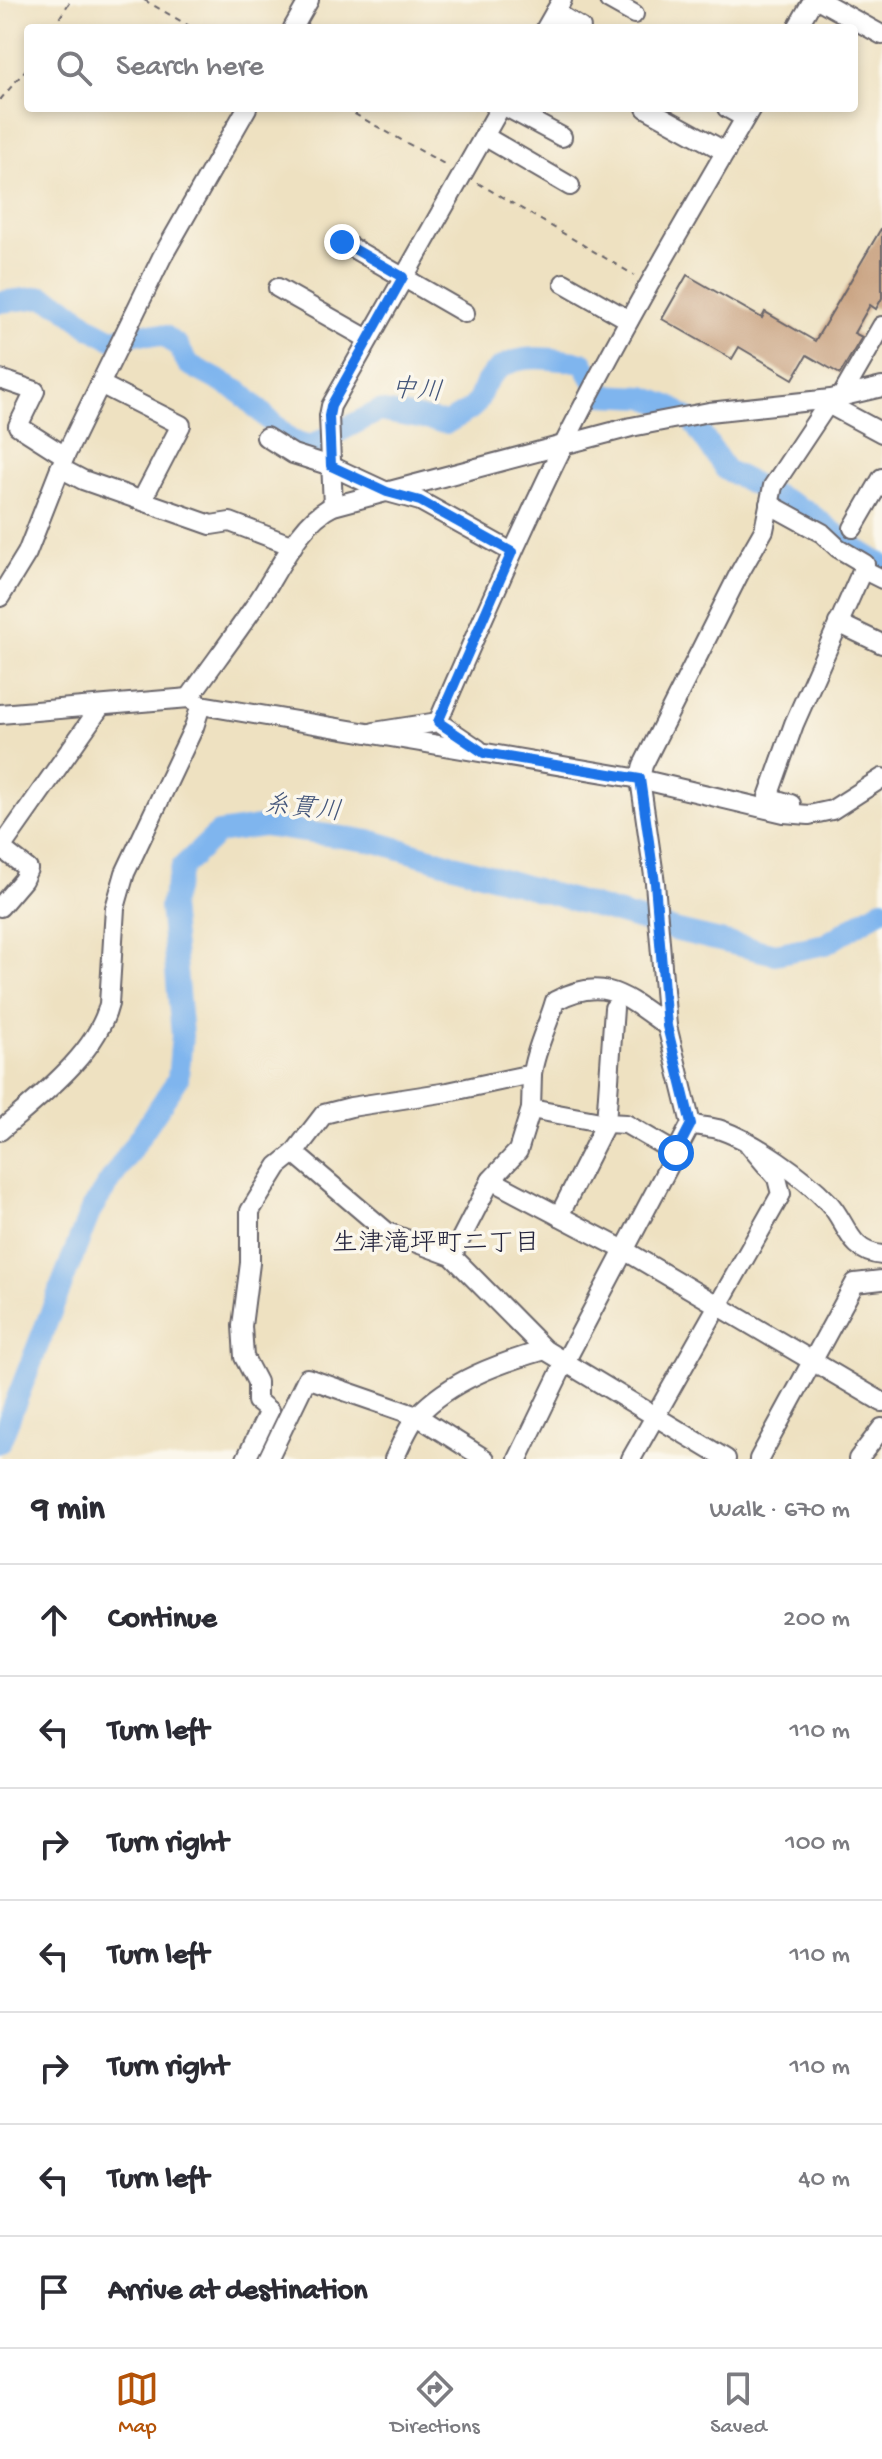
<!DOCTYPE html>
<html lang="en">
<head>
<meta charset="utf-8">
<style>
	body { margin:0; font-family:"Gochi Hand","Klee One",sans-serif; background:#f7f7f7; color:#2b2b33 }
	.stop { position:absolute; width:24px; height:24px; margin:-18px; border:6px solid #1a73e8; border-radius:50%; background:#fff }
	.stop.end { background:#1a73e8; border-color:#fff; box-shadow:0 2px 8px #0008 }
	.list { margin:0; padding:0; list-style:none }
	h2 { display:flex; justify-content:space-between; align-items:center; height:104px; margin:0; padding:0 32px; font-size:34px }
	h2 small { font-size:26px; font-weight:400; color:#7c7c81 }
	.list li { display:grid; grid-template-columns:52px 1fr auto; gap:24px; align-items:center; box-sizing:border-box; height:112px; padding:0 32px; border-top:2px solid #e1e1e2 }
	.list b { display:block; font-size:30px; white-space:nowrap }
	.list em { font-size:26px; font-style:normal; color:#7c7c81 }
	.icon { flex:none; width:44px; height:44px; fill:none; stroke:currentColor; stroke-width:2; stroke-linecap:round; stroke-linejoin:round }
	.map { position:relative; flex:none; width:882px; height:1459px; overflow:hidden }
	.search { position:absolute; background:#fff; box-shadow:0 4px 12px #0003; left:24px; right:24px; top:24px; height:88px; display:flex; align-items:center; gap:20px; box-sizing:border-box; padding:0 28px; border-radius:8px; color:#7c7c81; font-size:30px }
	.sheet { height:888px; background:#fff }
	nav { display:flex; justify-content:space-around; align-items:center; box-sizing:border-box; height:112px; border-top:2px solid #e1e1e2; background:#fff; font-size:22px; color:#7c7c81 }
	nav a { display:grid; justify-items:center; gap:4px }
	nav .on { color:#b45309 }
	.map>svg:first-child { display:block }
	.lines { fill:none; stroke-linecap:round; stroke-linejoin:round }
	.river { stroke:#7fb5ee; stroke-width:22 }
	.building { fill:#c69e7c }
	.minor-casing { stroke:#69656a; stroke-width:22 }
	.path { stroke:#69656a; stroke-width:2; stroke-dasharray:6 6; stroke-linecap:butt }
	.minor { stroke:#fff; stroke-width:18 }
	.route { stroke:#1a73e8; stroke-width:10 }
	.labels { text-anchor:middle; stroke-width:7; stroke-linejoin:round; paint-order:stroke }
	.water-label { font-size:26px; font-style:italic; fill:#43557a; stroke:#fbf7ec }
	.neighbourhood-label { font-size:26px; fill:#22223b; stroke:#fbf7ec }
</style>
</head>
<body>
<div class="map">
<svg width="882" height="1459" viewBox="0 0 882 1459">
	<rect width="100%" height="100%" fill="#fbf7ec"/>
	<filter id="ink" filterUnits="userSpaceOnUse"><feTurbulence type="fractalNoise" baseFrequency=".0125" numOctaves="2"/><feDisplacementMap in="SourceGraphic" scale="16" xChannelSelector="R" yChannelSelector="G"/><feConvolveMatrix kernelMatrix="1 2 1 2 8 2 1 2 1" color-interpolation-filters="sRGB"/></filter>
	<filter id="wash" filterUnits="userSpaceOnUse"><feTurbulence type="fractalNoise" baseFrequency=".006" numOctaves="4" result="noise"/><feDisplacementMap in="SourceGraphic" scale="32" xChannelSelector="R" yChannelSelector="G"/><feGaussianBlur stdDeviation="1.8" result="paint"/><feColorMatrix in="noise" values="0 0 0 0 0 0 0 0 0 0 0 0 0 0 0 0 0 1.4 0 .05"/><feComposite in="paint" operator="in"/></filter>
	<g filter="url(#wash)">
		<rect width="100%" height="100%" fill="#eee1c1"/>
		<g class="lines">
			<g class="river">
				<path d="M0,302L43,297L63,306L91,328L112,339L139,333L165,336L178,346L188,364L240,392L291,441L311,446L379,411L447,423C456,417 472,411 477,402C481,396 482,389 485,384C507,349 548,358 583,363L602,395L645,397L671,407L693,422L726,470L808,512L851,546L882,565"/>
				<path d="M0,1442L91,1210L178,1079L182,1035L170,906L182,867L218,833L264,826L376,842L678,931L775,954L826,944L882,909"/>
			</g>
		</g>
		<g id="blocks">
			<path class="building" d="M882,227V298L876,309L870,305L854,333L862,337L840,374L807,355L793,379L739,347L732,359L662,319L687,275L762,318L765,312L815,341Z"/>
		</g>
	</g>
	<g filter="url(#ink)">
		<use href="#blocks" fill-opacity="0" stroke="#69656a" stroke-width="2"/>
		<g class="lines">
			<g class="minor-casing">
				<g id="minor">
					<path d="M609,0L634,14"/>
					<path d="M819,0L882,35"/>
					<path d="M555,12L581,28"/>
					<path d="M293,28L309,0"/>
					<path d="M546,28L562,0"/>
					<path d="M797,28L813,0"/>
					<path d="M508,108L562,137"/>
					<path d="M646,108L726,152"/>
					<path d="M727,108L745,118"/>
					<path d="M484,136L570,186"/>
					<path d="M342,242L465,313"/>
					<path d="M564,283L629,320"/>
					<path d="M278,288L368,339"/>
					<path d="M0,379L35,391L18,426L65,456"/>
					<path d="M100,384L181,425L142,500"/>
					<path d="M841,397L882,326"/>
					<path d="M828,404L882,433"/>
					<path d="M266,437L293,454L331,466L387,492L420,501L512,552"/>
					<path d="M60,468L83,480L211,525L230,522L293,546"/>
					<path d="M769,504L822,533L838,548L865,564L794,724L768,797L791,804"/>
					<path d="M333,506L329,416L331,406L500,108"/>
					<path d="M853,528L882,478"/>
					<path d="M862,569L882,579"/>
					<path d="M0,597L27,553L65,456L162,257L247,108"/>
					<path d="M838,623L882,644"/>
					<path d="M189,698C210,668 233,638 254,607C276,577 298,522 333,506L631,427L709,412L831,399L882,387"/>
					<path d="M0,714L189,698L201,705L640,779L784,813L809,815L832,810L882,778"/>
					<path d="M374,732L438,722"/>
					<path d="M478,749L438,722C478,629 518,537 563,446C620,331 686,220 751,108"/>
					<path d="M0,907L23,880L28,869L1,848L101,706"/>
					<path d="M532,1074L531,1109L606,1123L626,1124L676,1153"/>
					<path d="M691,1124C701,1127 712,1127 721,1130C755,1142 803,1176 828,1202C848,1223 848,1252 882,1255"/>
					<path d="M0,1131C38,1098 97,1054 109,1004L115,908L125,873L194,727L201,705"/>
					<path d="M294,1153L387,1232L452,1256L545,1350L726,1459"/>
					<path d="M491,1180L518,1151L531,1109"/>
					<path d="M559,1216L606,1123L614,1008"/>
					<path d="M452,1256L491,1180L624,1250L882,1402"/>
					<path d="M269,1411L257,1401V1382L244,1357L242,1326L250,1263V1211L278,1166L294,1153L324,1114L351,1107L448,1092L532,1074C535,1049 548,1026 555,1001C605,974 627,998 667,1026"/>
					<path d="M246,1459L269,1411"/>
					<path d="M268,1459L307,1378L417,1416L485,1459"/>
					<path d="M394,1459C401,1445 408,1426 418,1415C451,1380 500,1363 545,1350"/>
					<path d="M518,1459L565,1362L691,1124L667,1026L655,883L640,779L643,765L740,572L764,530L773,486L831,399"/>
					<path d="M631,1459L781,1194L777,1178L749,1145"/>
					<path d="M759,1459L855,1283L882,1280"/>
					<path d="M858,1459L882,1428"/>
				</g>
			</g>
			<g class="path">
				<path d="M144,0L193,28"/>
				<path d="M53,28L71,0"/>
				<path d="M0,100L28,67"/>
				<path d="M344,108L448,166"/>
				<path d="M478,183L634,275"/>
			</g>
			<use href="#minor" class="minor"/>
		</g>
	</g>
	<g class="lines" filter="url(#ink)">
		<path class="route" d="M342,242L403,277L331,406L329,416L331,466L387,492L420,501L512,552L438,722L484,753L640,779L655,883L667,1026L691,1124L676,1153"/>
	</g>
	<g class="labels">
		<g class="water-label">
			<text transform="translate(417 388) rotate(5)" y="9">中川</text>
			<text transform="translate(303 806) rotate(6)" y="9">糸貫川</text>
		</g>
		<g class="neighbourhood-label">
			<text x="436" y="1250">生津滝坪町二丁目</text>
		</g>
	</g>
</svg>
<div class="stop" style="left:676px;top:1153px"></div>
<div class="stop end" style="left:342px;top:242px"></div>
<div class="search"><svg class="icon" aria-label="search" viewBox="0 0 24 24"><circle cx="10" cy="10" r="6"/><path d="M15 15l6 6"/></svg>Search here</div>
</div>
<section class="sheet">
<h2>9 min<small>Walk · 670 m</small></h2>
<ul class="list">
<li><svg class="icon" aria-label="ahead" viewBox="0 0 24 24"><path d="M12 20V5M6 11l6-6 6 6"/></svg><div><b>Continue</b></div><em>200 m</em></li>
<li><svg class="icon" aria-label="left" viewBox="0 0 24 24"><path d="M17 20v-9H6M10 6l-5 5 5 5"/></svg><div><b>Turn left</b></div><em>110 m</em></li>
<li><svg class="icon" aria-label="right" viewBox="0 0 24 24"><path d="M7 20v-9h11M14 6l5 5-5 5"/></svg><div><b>Turn right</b></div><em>100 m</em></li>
<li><svg class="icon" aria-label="left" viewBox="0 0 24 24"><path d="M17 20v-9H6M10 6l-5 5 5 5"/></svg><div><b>Turn left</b></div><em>110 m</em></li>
<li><svg class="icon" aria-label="right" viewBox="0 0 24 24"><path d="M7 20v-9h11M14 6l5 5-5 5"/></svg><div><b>Turn right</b></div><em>110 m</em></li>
<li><svg class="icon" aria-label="left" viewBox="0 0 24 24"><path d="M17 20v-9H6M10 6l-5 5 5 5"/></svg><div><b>Turn left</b></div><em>40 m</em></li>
<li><svg class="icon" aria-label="arrive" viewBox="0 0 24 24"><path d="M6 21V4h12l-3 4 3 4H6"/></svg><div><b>Arrive at destination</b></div></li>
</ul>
</section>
<nav>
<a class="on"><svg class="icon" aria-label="map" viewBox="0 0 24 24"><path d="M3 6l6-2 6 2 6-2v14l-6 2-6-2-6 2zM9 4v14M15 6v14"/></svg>Map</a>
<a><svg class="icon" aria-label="directions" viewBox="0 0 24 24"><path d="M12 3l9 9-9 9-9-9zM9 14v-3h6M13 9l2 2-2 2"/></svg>Directions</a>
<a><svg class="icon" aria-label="saved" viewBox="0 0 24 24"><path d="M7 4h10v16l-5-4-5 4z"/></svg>Saved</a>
</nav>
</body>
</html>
